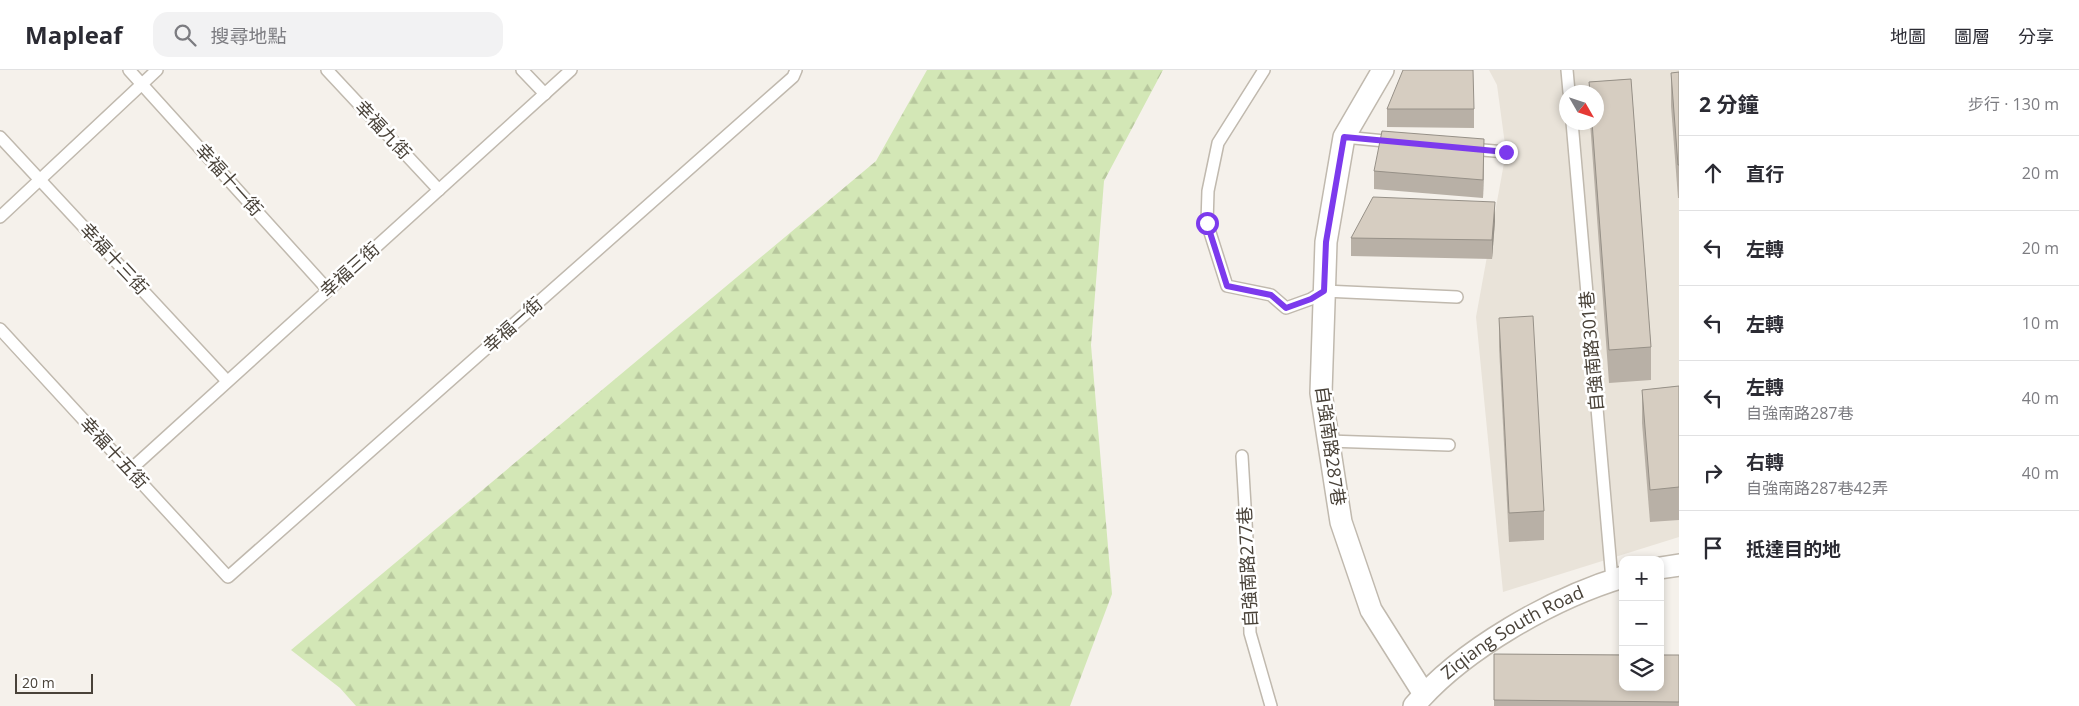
<!DOCTYPE html>
<html lang="zh-TW">
<head>
<meta charset="utf-8">
<style>
	body { margin:0; font-family:"Open Sans","Noto Sans TC",sans-serif; background:#f2f2f3; color:#2b2b33 }
	.controls { position:absolute; right:15px; bottom:15px; display:grid; overflow:hidden; border-radius:10px; box-shadow:0 2px 8px #0003 }
	.controls button { width:45px; height:45px; display:grid; place-items:center; padding:0; border:0; border-bottom:1px solid #e1e1e2; background:#fff; color:#2b2b33; font:25px sans-serif }
	.compass { position:absolute; left:1559px; top:15px; width:45px; height:45px; border-radius:50%; background:#fff; box-shadow:0 2px 8px #0003; rotate:129deg }
	.scale { position:absolute; left:15px; bottom:12px; width:78px; box-sizing:border-box; padding-left:5px; border:2px solid #494239; border-top:0; font-size:14px; line-height:18px; white-space:nowrap; color:#494239; -webkit-text-stroke:4px #fff; paint-order:stroke }
	.stop { position:absolute; width:15px; height:15px; margin:-11px; border:4px solid #7c3aed; border-radius:50%; background:#fff }
	.stop.end { background:#7c3aed; border-color:#fff; box-shadow:0 1px 5px #0008 }
	.list { margin:0; padding:0; list-style:none }
	h2 { display:flex; justify-content:space-between; align-items:center; height:65px; margin:0; padding:0 20px; font-size:21px }
	h2 small { font-size:16px; font-weight:400; color:#7c7c81 }
	.list li { display:grid; grid-template-columns:32px 1fr auto; gap:15px; align-items:center; box-sizing:border-box; height:75px; padding:0 20px; border-top:1px solid #e1e1e2 }
	.list b { display:block; font-size:19px; white-space:nowrap }
	.list p { margin:0; font-size:16px; white-space:nowrap; color:#7c7c81 }
	.list em { font-size:16px; font-style:normal; color:#7c7c81 }
	.icon { flex:none; width:28px; height:28px; fill:none; stroke:currentColor; stroke-width:2; stroke-linecap:round; stroke-linejoin:round }
	.map { position:relative; flex:none; width:1679px; height:636px; overflow:hidden }
	header { display:flex; align-items:center; gap:30px; box-sizing:border-box; height:70px; padding:0 25px; background:#fff; border-bottom:1px solid #e1e1e2 }
	header strong { font-size:24px }
	nav { display:flex; gap:28px; margin-inline-start:auto; font-size:18px }
	.search { width:350px; height:45px; background:#f2f2f3; display:flex; align-items:center; gap:12px; box-sizing:border-box; padding:0 18px; border-radius:15px; color:#7c7c81; font-size:19px }
	main { display:flex }
	aside { flex:1; background:#fff }
	.map>svg:first-child { display:block }
	.residential { fill:#e9e3d9; fill-rule:evenodd }
	.forest { fill:url(#forest-firs) }
	.lines { fill:none; stroke-linecap:round; stroke-linejoin:round }
	.service-casing { stroke:#c0b9ae; stroke-width:14 }
	.minor-casing { stroke:#c0b9ae; stroke-width:24 }
	.service { stroke:#fff; stroke-width:11 }
	.minor { stroke:#fff; stroke-width:21 }
	.wall { fill:#b8b0a6 }
	.shaded-wall { fill:#969087 }
	.building { fill:#d6cdc1; stroke:#969087 }
	.route { stroke:#7c3aed; stroke-width:6 }
	.labels { text-anchor:middle; stroke-width:5; stroke-linejoin:round; paint-order:stroke }
	.street-label { font-size:18px; fill:#494239; stroke:#fff }
</style>
</head>
<body>
<header>
<strong>Mapleaf</strong>
<div class="search"><svg class="icon" aria-label="search" viewBox="0 0 24 24"><circle cx="10" cy="10" r="6"/><path d="M15 15l6 6"/></svg>搜尋地點</div>
<nav><a>地圖</a><a>圖層</a><a>分享</a></nav>
</header>
<main>
<div class="map">
<svg width="1679" height="636" viewBox="0 0 1679 636">
	<defs>
		<pattern id="forest-firs" width="22" height="20" patternUnits="userSpaceOnUse" patternTransform="scale(1.25)"><rect width="22" height="20" fill="#d3e7b6"/><path d="M5 1l3.5 6h-7zM16 11l3.5 6h-7z" fill="#b7c79d"/></pattern>
	</defs>
	<rect width="100%" height="100%" fill="#f5f1eb"/>
	<path class="residential" d="M1489,0H1679V467L1503,522L1476,247L1506,82L1497,15ZM1566,22H1596V52H1566Z"/>
	<path class="forest" d="M927,0H1163L1104,111L1091,275L1112,524L1070,636H356L340,618L291,580L876,91Z"/>
	<g class="lines">
		<g class="service-casing">
			<g id="service">
				<path d="M129,0L328,220"/>
				<path d="M327,0L439,120"/>
				<path d="M522,0L545,24"/>
				<path d="M1264,0L1218,73L1208,121L1207,153L1227,216L1271,225L1286,238L1311,229L1324,221L1457,227"/>
				<path d="M1567,0L1569,22"/>
				<path d="M1572,52L1612,510"/>
				<path d="M0,67L227,311"/>
				<path d="M1344,67L1395,72"/>
				<path d="M1471,79L1506,82"/>
				<path d="M0,147L157,0"/>
				<path d="M0,259L228,507L793,7L796,0"/>
				<path d="M1328,371L1449,375"/>
				<path d="M1242,386L1248,486L1250,563L1271,636"/>
				<path d="M130,400L571,0"/>
			</g>
		</g>
		<g class="minor-casing">
			<g id="minor">
				<path d="M1383,0L1344,67L1326,172L1321,323L1341,452L1371,540L1424,624"/>
				<path d="M1660,498L1679,495"/>
				<path id="s1" d="M1414,636C1461,580 1553,528 1623,507"/>
			</g>
		</g>
		<use href="#service" class="service"/>
		<use href="#minor" class="minor"/>
	</g>
	<g class="wall">
		<path d="M1679,2V128H1678L1671,36V3Z"/>
		<path d="M1631,9L1651,277V310L1609,313L1590,52H1596V22H1589V12Z"/>
		<path d="M1387,39H1474V58L1387,57Z"/>
		<path d="M1484,87L1483,128L1374,119V101Z"/>
		<path d="M1495,151L1492,189L1351,186V168Z"/>
		<path d="M1499,248L1544,441V470L1509,472L1499,277Z"/>
		<path d="M1679,316V450L1650,452L1642,353V320Z"/>
		<path d="M1494,584L1679,585V636H1494Z"/>
	</g>
	<g class="shaded-wall">
		<path d="M1484,69V87L1483,128V110Z"/>
		<path d="M1495,132V151L1492,189V170Z"/>
	</g>
	<g class="building">
		<path d="M1403,0H1473L1474,39H1387Z"/>
		<path d="M1679,2V95H1678L1671,3Z"/>
		<path d="M1631,9L1651,277L1609,280L1592,52H1596V22H1590L1589,12Z"/>
		<path d="M1382,61L1484,69L1483,110L1374,101Z"/>
		<path d="M1373,127L1495,132L1492,170L1351,168Z"/>
		<path d="M1533,246L1544,441L1509,443L1499,248Z"/>
		<path d="M1679,316V417L1650,420L1642,320Z"/>
		<path d="M1494,584L1623,585V617H1660V585H1679V632L1494,630Z"/>
	</g>
	<g class="lines">
		<path class="route" d="M1207,153L1227,216L1271,225L1286,238L1311,229L1324,221L1326,172L1344,67L1506,82"/>
	</g>
	<g class="labels">
		<g class="street-label">
			<text transform="translate(383 60) rotate(47)" y="6">幸福九街</text>
			<text transform="translate(229 110) rotate(48)" y="6">幸福十一街</text>
			<text transform="translate(114 189) rotate(47)" y="6">幸福十三街</text>
			<text transform="translate(350 200) rotate(-42)" y="6">幸福三街</text>
			<text transform="translate(513 255) rotate(-42)" y="6">幸福一街</text>
			<text transform="translate(1592 281) rotate(-95)" y="6">自強南路301巷</text>
			<text transform="translate(1330 376) rotate(82)" y="6">自強南路287巷</text>
			<text transform="translate(114 383) rotate(47)" y="6">幸福十五街</text>
			<text transform="translate(1248 497) rotate(-93)" y="6">自強南路277巷</text>
			<text dy="6" stroke="none"><textPath href="#s1" startOffset="124">Ziqiang South Road</textPath></text>
		</g>
	</g>
</svg>
<div class="controls">
<button>+</button>
<button>−</button>
<button><svg class="icon" aria-label="layers" viewBox="0 0 24 24"><path d="M12 4l9 5-9 5-9-5zM3 14l9 5 9-5"/></svg></button>
</div>
<svg class="compass" viewBox="-18 -18 36 36"><path d="M0-13l5 13h-10z" fill="#e53935"/><path d="M0 13l5-13h-10z" fill="#7c7c81"/></svg>
<div class="scale">20 m</div>
<div class="stop" style="left:1207px;top:153px"></div>
<div class="stop end" style="left:1506px;top:82px"></div>
</div>
<aside>
<h2>2 分鐘<small>步行 · 130 m</small></h2>
<ul class="list">
<li><svg class="icon" aria-label="ahead" viewBox="0 0 24 24"><path d="M12 20V5M6 11l6-6 6 6"/></svg><div><b>直行</b></div><em>20 m</em></li>
<li><svg class="icon" aria-label="left" viewBox="0 0 24 24"><path d="M17 20v-9H6M10 6l-5 5 5 5"/></svg><div><b>左轉</b></div><em>20 m</em></li>
<li><svg class="icon" aria-label="left" viewBox="0 0 24 24"><path d="M17 20v-9H6M10 6l-5 5 5 5"/></svg><div><b>左轉</b></div><em>10 m</em></li>
<li><svg class="icon" aria-label="left" viewBox="0 0 24 24"><path d="M17 20v-9H6M10 6l-5 5 5 5"/></svg><div><b>左轉</b><p>自強南路287巷</p></div><em>40 m</em></li>
<li><svg class="icon" aria-label="right" viewBox="0 0 24 24"><path d="M7 20v-9h11M14 6l5 5-5 5"/></svg><div><b>右轉</b><p>自強南路287巷42弄</p></div><em>40 m</em></li>
<li><svg class="icon" aria-label="arrive" viewBox="0 0 24 24"><path d="M6 21V4h12l-3 4 3 4H6"/></svg><div><b>抵達目的地</b></div></li>
</ul>
</aside>
</main>
</body>
</html>
